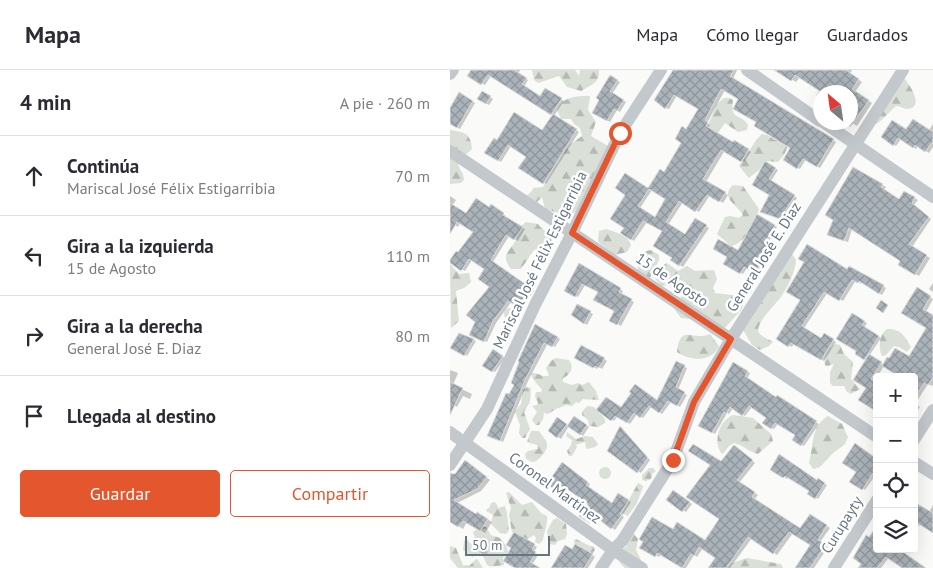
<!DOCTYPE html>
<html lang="es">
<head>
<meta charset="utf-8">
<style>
	body { margin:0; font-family:"PT Sans",sans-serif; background:#f7f7f7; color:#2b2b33 }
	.controls { position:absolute; right:15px; bottom:15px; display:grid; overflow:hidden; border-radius:5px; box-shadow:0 5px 20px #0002 }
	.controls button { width:45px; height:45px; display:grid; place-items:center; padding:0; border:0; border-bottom:1px solid #e1e1e2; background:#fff; color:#2b2b33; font:25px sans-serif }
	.compass { position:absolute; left:363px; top:15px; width:45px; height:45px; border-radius:50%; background:#fff; box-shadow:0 5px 20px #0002; rotate:331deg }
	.scale { position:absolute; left:15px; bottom:12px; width:85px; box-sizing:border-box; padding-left:5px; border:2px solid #657683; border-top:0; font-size:14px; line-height:18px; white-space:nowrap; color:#657683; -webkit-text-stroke:4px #fff; paint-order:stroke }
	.stop { position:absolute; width:15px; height:15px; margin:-11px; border:4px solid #e4572e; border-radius:50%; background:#fff }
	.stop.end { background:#e4572e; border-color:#fff; box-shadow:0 1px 5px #0008 }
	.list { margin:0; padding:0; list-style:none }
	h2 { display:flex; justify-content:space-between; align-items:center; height:65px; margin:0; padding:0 20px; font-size:21px }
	h2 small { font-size:16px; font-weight:400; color:#7c7c81 }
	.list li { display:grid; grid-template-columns:32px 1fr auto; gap:15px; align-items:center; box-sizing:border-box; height:80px; padding:0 20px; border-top:1px solid #e1e1e2 }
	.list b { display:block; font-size:19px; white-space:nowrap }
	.list p { margin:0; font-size:16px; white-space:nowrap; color:#7c7c81 }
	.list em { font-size:16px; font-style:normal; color:#7c7c81 }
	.actions { display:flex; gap:10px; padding:15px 20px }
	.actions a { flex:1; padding:11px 0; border:1px solid #e4572e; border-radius:5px; text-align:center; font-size:18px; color:#e4572e }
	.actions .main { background:#e4572e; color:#fff }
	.icon { flex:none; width:28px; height:28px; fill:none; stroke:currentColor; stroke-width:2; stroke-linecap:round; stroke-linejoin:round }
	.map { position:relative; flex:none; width:483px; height:498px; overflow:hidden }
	header { display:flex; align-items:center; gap:30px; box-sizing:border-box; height:70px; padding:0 25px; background:#fff; border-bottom:1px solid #e1e1e2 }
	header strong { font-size:24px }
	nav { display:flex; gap:28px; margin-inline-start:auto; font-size:18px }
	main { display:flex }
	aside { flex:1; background:#fff }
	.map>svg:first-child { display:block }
	.forest { fill:url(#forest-firs) }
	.shadow { fill:#0003; fill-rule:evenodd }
	.building { fill:url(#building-cross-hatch); stroke:#dcdcda; fill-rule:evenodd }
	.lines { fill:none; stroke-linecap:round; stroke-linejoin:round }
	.street { stroke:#c3c8cc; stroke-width:12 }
	.route { stroke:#e4572e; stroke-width:6 }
	.labels { text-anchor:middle; stroke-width:5; stroke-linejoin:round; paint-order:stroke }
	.street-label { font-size:15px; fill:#657683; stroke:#fff }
</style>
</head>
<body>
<header>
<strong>Mapa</strong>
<nav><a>Mapa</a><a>Cómo llegar</a><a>Guardados</a></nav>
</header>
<main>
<aside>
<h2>4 min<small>A pie · 260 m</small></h2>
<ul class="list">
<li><svg class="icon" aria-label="ahead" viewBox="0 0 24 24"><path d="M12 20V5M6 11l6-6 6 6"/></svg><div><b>Continúa</b><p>Mariscal José Félix Estigarribia</p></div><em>70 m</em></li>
<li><svg class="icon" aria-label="left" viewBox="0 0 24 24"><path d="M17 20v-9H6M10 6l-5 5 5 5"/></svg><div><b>Gira a la izquierda</b><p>15 de Agosto</p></div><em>110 m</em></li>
<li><svg class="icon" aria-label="right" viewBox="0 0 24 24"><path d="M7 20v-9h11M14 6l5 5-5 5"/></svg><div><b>Gira a la derecha</b><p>General José E. Diaz</p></div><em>80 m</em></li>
<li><svg class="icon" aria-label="arrive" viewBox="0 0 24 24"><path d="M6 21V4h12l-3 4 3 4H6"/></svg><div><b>Llegada al destino</b></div></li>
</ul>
<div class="actions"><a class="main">Guardar</a><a>Compartir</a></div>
</aside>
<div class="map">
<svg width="483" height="498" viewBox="0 0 483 498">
	<defs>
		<pattern id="forest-firs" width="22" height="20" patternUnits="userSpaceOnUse" patternTransform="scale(1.25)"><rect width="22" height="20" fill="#dadfd7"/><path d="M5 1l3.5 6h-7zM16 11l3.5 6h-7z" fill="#b4b9b4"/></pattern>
		<pattern id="building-cross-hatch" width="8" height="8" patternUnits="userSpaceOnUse" patternTransform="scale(1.25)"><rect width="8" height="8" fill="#aab3b9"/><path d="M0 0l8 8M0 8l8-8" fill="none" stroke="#8e969c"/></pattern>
	</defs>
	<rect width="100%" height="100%" fill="#fafaf8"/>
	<g class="forest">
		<path d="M82,0H125L129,6L130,0H149C150,13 141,15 131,21L117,17L109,6L88,13L84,10Z"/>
		<path d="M453,7C459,13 476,38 457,39C454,39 450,36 446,36C438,42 430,56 420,55L417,46C424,30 440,18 453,7Z"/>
		<path d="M140,26L138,40L146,52L141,66L158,76L126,142L118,146L95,139L92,127L86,133L75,127L82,121L83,118L93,117L119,75L132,66L130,58L124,54L121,49H111L107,40C113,26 127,26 140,26Z"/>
		<path d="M274,28H279L283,30C280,52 290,42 298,55L297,60L288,62L275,53L268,63L263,64L256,60L267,34Z"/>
		<path d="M0,60C14,62 21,63 22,79L8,92C8,99 14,102 14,110L11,113L0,114Z"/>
		<path d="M312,64L317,65L325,70L328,68L338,76L334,85L328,92L315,91L309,100L299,108L289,96L307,69Z"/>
		<path d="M283,115L293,116L309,139C304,152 295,174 281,176L267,164L275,147L280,146L289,148L293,145C288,135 269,128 283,115Z"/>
		<path d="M76,152L88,154C93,161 101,163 102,173L98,176L84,180L71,199H61C50,184 59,183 66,170C69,162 68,157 76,152Z"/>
		<path d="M156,159C165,162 178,165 181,175L177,182L165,185L148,172L149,161Z"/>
		<path d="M201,180L209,185V190L200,208L188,205C189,191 182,184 201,180Z"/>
		<path d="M341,182L346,190C345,203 338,216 331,227C326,234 304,254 309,263C312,267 319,269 323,272L319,276L310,280L302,275L292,258Z"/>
		<path d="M217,193L228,201L237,196L245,201L264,200L267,209L263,218L265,223L289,226L293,234L292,239L273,260L240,249L231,248L223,237L235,222L233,218L210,215L204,207L208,198Z"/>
		<path d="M0,194L9,204L19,203L21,212L14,218L6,221L9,251L1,258Z"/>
		<circle cx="60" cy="244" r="6"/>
		<path d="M437,259C451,259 454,265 461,277L457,282L449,277L444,276L436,285L432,286C428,278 429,264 437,259Z"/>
		<path d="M260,264L269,276C262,293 240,291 227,282C230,252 243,272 260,264Z"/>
		<path d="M386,274L390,275L394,284L403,292L401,309L410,319L401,324L397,322L394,316H383L380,313V302L384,294L377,296L375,295C373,286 378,278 386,274Z"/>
		<path d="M106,288L119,290C125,298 120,305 113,308V312L122,315L128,313L132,315L139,312L146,321L149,330L133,329L129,333L126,332L122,336L116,335L106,339L98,344L94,343L93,349L89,355H86L82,350L87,342L82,336L87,335L88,333L85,326L86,322H91L92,320L83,309L81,304L83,303C88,303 92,307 97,306L99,305L96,298L102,290Z"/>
		<path d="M77,317L81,318L80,332L74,342L80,359L75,368H72L69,363L70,355L65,342L71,334L73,320Z"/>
		<path d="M137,336L144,337L155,349V353L148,357L139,356L138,350L132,345V342Z"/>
		<path d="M283,345L303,348L321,364L323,371L308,384C299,382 293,375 284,373L279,376L273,384L271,383C263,370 269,351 283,345Z"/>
		<path d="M378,346L392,354L398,367L395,374L382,384L370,397L363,399L359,393C364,375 360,357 378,346Z"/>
		<path d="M81,361H89C91,365 98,371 97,376C97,381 89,390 84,392C81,392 78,390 76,389L75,384L78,381L88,379L87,375L77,372Z"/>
		<path d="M117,362L126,369L135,366L143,367L148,374L147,376L138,379L136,378L135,372L126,375L127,377L122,386H119L117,381L121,375L122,370L116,366Z"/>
		<path d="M73,392H77L86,400V402L81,405L72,397Z"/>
		<circle cx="155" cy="403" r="6"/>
		<path d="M199,398H203L206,401L202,404L201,409L196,411L192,410V405Z"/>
		<path d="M188,413L192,415L193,417L187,433L178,446L172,443Z"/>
		<path d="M59,422L72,435L82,432L91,443L97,446C98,454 94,462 93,470L89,474L85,472L86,468L84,465L76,470L62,462L59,445L61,438L56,423Z"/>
		<path d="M44,432L46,433L48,438L55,436C57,440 58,454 59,460L56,464L50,463L41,454L43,445L36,441L37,439L39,438L41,433Z"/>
		<path d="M132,441H137L142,443L143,448L141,449L140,454L129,447V443Z"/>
		<path d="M107,448L116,454L117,464L115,469L108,471L105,475L99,474L97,461L103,450Z"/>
		<path d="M31,456L36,457L41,465L50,468L57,477L58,482L53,488L54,495C32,498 40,497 31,483L22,487L13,480L14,471L16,469L21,474H24L25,468L23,462Z"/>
		<path d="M183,463L188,469L186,480L191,490L189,498H175C165,489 166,484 177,476L176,474Z"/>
		<path d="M126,469L140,476H143L145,480L142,484L125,477L124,470Z"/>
		<path d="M0,476L6,478L13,495L19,496L26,489L28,490L33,498H8L0,488Z"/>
		<path d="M297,488L331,494L333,498H278L282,493Z"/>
	</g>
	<g class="shadow">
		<path d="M22,0H70L68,4L78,10L74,17L91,27L96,20L114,31L104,46L129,62L96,114L70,98L77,86L61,76L51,92L36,82L47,72L93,62L103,45L41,6L35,15L19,6Z"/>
		<path d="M225,0H287L283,9L386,72L370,98L356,89L350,99L335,90L342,78L308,52L290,29L275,20L257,53L260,55L258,58L284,74L285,72L301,82L294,92L275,80L256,112L278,125L273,133L260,125L249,142L233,132L218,155L235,166L246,150L259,158L233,197L222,190L223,188L214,161L197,152L184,171L172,163L176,157L177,125L175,105L198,120L211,101L214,103L233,72L237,60L250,39L227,25L219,39L216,38ZM202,120L217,129L205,148L190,138Z"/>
		<path d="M327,0H402L400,4L412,12L405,22L422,33L407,56L400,52V22H370V27L366,25L370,20L350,7L346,12Z"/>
		<path d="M160,7L170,12L162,24L176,32L170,42L167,40L160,52L143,43Z"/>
		<path d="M33,22L43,29L39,35L29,29Z"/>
		<path d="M10,24L25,33L10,59L0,53V40Z"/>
		<path d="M483,54V77L479,83L468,76L466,79L451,69L446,76L432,67L456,61L479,60Z"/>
		<path d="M316,93L328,100L321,111L347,128L334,149L315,143L321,125Z"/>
		<path d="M404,99L436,117L434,120L450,131L455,122L468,130L464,135L481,149L462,177L480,188L469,206L450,194L452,190L402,159L398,172L379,165Z"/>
		<path d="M0,126L6,130L2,136L17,145L44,138L56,146L55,148L75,159L68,171L59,166L43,192L84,221L71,238L62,231L46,253L37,272L23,266L41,217L36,199L22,190L15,201L0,192L9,184L24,162L10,153L8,157L0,152Z"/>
		<path d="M307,145L327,157L318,173L324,177L308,204L297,198L293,204L275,194L289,182Z"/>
		<path d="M129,195L173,221L171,225L184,232L171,256L161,250L166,240L149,222L135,215L128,227L115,220Z"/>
		<path d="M400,198L436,218L432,225L412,211L411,214L406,210L393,231L378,222L354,258L371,269L374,264L386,272L374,291L344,273L342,277L328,269L352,230L398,201Z"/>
		<path d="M483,213V222L479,219Z"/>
		<path d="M467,219L483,229L476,242L483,247V315L482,316L478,314L465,334L470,337L464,346V307H449L450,305L434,296L424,312L417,318V290L406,284L403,245L417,253L414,258L431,268L419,286L434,295L459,287L477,258Z"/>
		<path d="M128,235L143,244L137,255L127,249Z"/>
		<path d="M86,256L110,269L105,277L98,273L78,311L53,372L39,365L66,314Z"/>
		<path d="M23,270L26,271L17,286L2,277Z"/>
		<path d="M131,277L157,291L152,299L148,296L147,299L125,287Z"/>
		<path d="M43,281L55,288L45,302L33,296Z"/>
		<path d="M227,293L237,298L228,320L237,325L230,337L221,332L212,344L202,336L193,348L187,344L180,354L168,346L164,351L148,340L171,338L208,331Z"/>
		<path d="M283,294L300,303L297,309L369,354L354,376L344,370L347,365L328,354L324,359L321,358L317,348L302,337L295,346L283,338L279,344L277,343L265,364L250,355Z"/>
		<path d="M0,300L8,303L3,315L22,324L20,329L13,326L7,337L0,333Z"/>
		<path d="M125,347L139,357L133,366L119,356L111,369L99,361L108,349L118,356Z"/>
		<path d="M171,358L200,390L191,403L159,381Z"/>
		<path d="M287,378L305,393L289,413L308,425L304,430L351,460L360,445L380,458L370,472L378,477L364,498H347L362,475L343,463L327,485L302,468L280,498H260L266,488L253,478L247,487L244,485L236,498H233L211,484L209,487L191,477L223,461L256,472L270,448L271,393Z"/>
		<path d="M427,390V403L415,420L401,411Z"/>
		<path d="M20,394L40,410L31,421L7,433L26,445L28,443L42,452L35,463L17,452L13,459L0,451V408Z"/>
		<path d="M115,396L140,414L138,417L162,435L168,425L181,432L172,446L174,447L165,460L136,438L140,433L116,417L114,419L112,418L109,421L98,414Z"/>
		<path d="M321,399L367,411L368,410L377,415L368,429L359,424L361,421L338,407L337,409Z"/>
		<path d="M226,423L242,434L236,442L217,430Z"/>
		<path d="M464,433L479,442L483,435V462L471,454L469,456L464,453Z"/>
		<path d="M65,464L87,477L84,482L88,485L82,495L88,498H68L62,478Z"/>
		<path d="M126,475L145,487L138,498H102L122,481Z"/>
		<path d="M427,479L476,498H453L439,487L431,498H409Z"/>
	</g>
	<g class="building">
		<path d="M21,0H64L77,8L72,14L90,26L95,18L112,28L101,45L38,5L31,15L17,6Z"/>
		<path d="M223,0H284L280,6L384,69L367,97L353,89L347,99L333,90L340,78L304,56L306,52L283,39L288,29L271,19L255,50L258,52L256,56L283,72L284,70L299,79L291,92L271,80L253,109L276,122L269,132L257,125L245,142L229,131L216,152L235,164L245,148L257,155L229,196L220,190L222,188L203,176L212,161L193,151L181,170L170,163L174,158L160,149L175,125L165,118L175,103L198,118L210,99L214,102L231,73L225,69L232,56L236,59L248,39L224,25L215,39L204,30ZM199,119L215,129L205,147L188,136Z"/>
		<path d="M324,0H396L409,9L402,19L419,30L400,57V21L371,22L345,5L341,11Z"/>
		<path d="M160,5L168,10L160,21L174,30L167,41L164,39L157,51L142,43L149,30L146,28Z"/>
		<path d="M32,21L41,26L36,34L27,29Z"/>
		<path d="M9,22L23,31L7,58L0,54V38Z"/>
		<path d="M64,42L92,60L103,44L127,59L93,114L68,98L76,87L58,75L48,91L34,83L44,68L47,70Z"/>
		<path d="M463,49L483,62V71L475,82L465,75L463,78L448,68L443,76L431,67L442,50L456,59Z"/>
		<path d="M315,91L326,98L319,109L345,125L330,149L310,142L319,125L302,115Z"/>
		<path d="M403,97L433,114L431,117L449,129L454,121L465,127L462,133L479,147L459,174L477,185L465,205L448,195L450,191L399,158L394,171L377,165L383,150L375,145Z"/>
		<path d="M26,128L39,137L41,134L54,143L53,145L73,157L64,170L56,165L41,190L81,218L68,237L58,231L43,251L34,272L19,265L25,252L16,245L39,217L28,209L34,199L19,189L11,201L0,193V190L6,181L8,182L23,162L7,152L0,164V133L16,143Z"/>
		<path d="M307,144L325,155L316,171L322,174L305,203L294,197L290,204L273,194L277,187L263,179L268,169L288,180Z"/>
		<path d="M357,174L397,199L399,196L434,215L429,224L409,211L408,213L402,210L389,231L374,222L352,256L371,268L374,263L384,269L371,290L341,273L338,277L326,269L350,230L336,222L354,192L348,189Z"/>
		<path d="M129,193L171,218L169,222L182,229L167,255L159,251L164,241L143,230L148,222L132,214L125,227L114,221Z"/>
		<path d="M467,217L481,226L473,239L483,245V307L478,315L474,313L464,328V307H450L432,296L437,287L439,288L445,278L459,286L476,258L451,243Z"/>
		<path d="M431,230L438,235L433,243L426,238Z"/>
		<path d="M127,234L141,241L134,254L121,245Z"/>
		<path d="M402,243L415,251L412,255L429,266L414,290L405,284L406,281L386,269Z"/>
		<path d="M85,254L108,267L102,277L94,273L75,310L50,371L37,366L56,323L59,324L64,315L61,313L69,292L68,291Z"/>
		<path d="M9,263L24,269L14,286L0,278Z"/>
		<path d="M131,275L155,288L149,298L145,296L143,298L124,288Z"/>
		<path d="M43,279L53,286L42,302L32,296Z"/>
		<path d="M419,284L432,292L421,309L427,313V342L408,330L416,318L403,310Z"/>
		<path d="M226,291L235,295L226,317L235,322L227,336L218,331L209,343L199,336L190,348L184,343L177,353L165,346L161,351L146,340L156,327L171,337L181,323L179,322L185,314L207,330Z"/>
		<path d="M283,292L298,301L295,306L326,327L327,325L367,351L351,376L342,370L345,365L325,353L321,359L312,353L316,348L299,336L292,346L280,337L276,344L274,342L262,363L248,356Z"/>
		<path d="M0,312L13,318L0,345Z"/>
		<path d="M124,346L137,355L130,365L117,356Z"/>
		<path d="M107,347L117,354L107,368L98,361Z"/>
		<path d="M170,356L198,388L187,403L157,381Z"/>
		<path d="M405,373L427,389V397L412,420L399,412L406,402L392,393Z"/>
		<path d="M243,374L271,391L284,375L303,390L287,410L305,422L302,427L350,458L360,444L377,455L368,470L376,474L360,498H345L360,475L339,462L323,484L298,467L276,498H258L265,488L249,477L244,486L241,484L232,498L207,483L205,487L189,478L193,472L189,469L202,447L223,459L227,452L255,470L269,449L236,427L260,395L238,381Z"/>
		<path d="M329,384L367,410L368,408L375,413L365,429L357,424L359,421L335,406L333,408L320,400Z"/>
		<path d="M15,390L37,407L27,419L4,430L26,444L27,442L38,449L30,461L13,451L8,457L0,452V403L5,404Z"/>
		<path d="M112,392L138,412L136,415L162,433L168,423L179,430L170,444L172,445L161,459L135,438L138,434L113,416L111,419L108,417L106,421L97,414Z"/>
		<path d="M223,420L240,432L232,442L216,430Z"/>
		<path d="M464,432L483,443V463L464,451Z"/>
		<path d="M427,456V479H449L476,498H452L436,487L427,498H408L411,494L403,488L416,465L419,467Z"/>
		<path d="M64,462L85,474L82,479L86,482L80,492L90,498H65L53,491L61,478L56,475Z"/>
		<path d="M125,474L143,484L134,498H101L115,475L122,479Z"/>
	</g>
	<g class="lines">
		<g class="street">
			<path d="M297,0L370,51"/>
			<path d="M0,4L3,0"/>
			<path d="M373,52L483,127"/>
			<path d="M0,81L427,367"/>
			<path d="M0,362L163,480L192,498"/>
			<path d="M464,370L483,340"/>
			<path d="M464,392L483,404"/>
			<path d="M0,395L37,339L85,235L122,163L170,63L211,0"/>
			<path d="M151,498L163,480L172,471L223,390L244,332L281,269L453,0"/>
			<path d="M384,498L427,430"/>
		</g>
	</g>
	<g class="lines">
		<path class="route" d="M170,63L122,163L281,269L244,332L223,390"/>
	</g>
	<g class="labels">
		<g class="street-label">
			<text transform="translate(314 187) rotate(-58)" y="5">General José E. Diaz</text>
			<text transform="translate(90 190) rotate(-64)" y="5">Mariscal José Félix Estigarribia</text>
			<text transform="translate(222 210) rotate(34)" y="5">15 de Agosto</text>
			<text transform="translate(105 418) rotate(36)" y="5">Coronel Martínez</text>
			<text transform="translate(392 455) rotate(-58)" y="5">Curupayty</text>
		</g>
	</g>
</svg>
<div class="controls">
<button>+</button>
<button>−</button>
<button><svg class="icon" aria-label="locate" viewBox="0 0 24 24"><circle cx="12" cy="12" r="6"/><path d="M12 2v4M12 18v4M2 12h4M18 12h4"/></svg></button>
<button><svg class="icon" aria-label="layers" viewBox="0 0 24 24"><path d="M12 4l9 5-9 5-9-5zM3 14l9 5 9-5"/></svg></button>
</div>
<svg class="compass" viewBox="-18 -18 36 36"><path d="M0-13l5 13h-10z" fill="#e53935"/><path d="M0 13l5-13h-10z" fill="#7c7c81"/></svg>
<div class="scale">50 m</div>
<div class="stop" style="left:170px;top:63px"></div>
<div class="stop end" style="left:223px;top:390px"></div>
</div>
</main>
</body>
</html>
